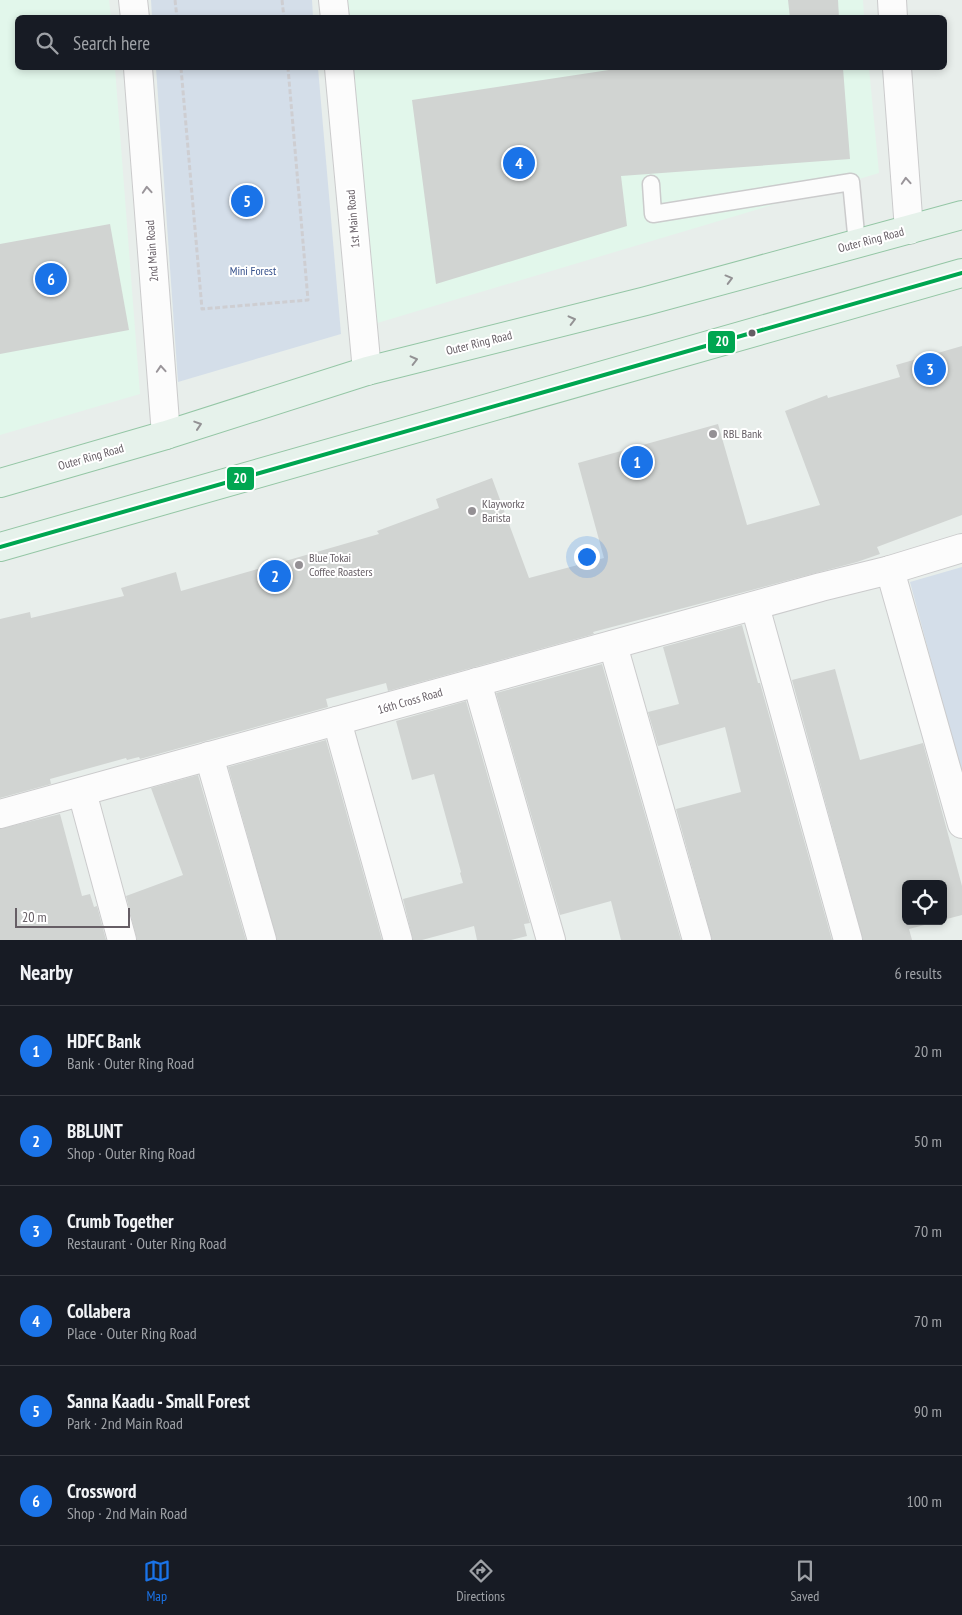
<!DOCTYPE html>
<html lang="en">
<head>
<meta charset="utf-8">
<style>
	body { margin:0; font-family:"PT Sans Narrow",sans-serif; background:#242831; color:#f1f3f6 }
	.controls { position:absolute; right:15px; bottom:15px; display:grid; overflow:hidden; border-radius:8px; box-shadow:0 2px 8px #0003 }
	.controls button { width:45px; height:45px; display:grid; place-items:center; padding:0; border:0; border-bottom:1px solid #363941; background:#171b24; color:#f1f3f6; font:25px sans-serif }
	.scale { position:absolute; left:15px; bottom:12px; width:115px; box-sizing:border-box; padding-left:5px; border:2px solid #665e65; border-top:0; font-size:14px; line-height:18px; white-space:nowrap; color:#665e65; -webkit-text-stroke:4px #fff; paint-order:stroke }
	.you { position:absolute; left:586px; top:556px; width:18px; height:18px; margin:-12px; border:4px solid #fff; border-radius:50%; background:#1a73e8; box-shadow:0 0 0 8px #1a73e833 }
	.badge { display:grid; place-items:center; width:32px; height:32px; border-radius:50%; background:#1a73e8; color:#fff; font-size:16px; font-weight:700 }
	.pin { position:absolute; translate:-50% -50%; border:2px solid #fff; box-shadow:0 1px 5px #0006 }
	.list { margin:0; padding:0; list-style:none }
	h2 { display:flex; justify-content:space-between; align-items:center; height:65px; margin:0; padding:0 20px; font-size:21px }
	h2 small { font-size:16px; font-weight:400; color:#9ea1a6 }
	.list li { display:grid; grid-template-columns:32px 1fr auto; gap:15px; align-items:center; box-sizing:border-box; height:90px; padding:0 20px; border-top:1px solid #363941 }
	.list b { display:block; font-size:19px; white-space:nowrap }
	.list p { margin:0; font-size:16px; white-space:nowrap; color:#9ea1a6 }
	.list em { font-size:16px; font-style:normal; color:#9ea1a6 }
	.icon { flex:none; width:28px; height:28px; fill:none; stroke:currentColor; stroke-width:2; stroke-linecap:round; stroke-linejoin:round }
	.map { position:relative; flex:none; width:962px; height:940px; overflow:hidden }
	.search { position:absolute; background:#171b24; box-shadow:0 2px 8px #0003; left:15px; right:15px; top:15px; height:55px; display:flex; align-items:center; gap:12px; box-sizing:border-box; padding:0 18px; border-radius:8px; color:#9ea1a6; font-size:19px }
	.sheet { height:605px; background:#171b24 }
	nav { display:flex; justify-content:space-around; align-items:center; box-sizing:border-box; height:70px; border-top:1px solid #363941; background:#171b24; font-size:14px; color:#9ea1a6 }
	nav a { display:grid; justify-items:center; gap:2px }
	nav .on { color:#1a73e8 }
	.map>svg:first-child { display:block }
	.commercial { fill:#e2f7eb }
	.green { fill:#d4dee9 }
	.building { fill:#d1d4d2 }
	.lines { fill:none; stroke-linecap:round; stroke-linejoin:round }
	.service-casing { stroke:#cbcbcc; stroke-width:19 }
	.minor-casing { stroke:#cbcbcc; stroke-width:30 }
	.tertiary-casing { stroke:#cbcbcc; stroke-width:30 }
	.trunk-casing { stroke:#94c6a5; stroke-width:30 }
	.path { stroke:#ceced2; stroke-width:3; stroke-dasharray:5 2.5; stroke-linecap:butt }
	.service { stroke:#fcfcfc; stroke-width:16 }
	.minor { stroke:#fcfcfc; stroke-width:28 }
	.tertiary { stroke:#fcfcfc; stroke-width:28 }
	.trunk { stroke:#e6f2eb; stroke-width:28 }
	.bus-1-casing { stroke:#fff; stroke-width:8 }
	.bus-1 { stroke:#00a651; stroke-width:4 }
	.oneway { stroke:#9a959a }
	.oneway2 { stroke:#939294 }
	.bus-dot { fill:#665e65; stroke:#fff; stroke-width:2 }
	.poi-dot { fill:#949094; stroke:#fff; stroke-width:2 }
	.labels { text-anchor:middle; stroke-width:4; stroke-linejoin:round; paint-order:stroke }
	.street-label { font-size:12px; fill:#665e65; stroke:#fff }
	.park-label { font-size:12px; fill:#37528c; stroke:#fff }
	.poi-label { font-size:12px; fill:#665e65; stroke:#fff; text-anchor:start }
	.line-badge { stroke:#fff; stroke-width:2 }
	.badge-label { font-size:14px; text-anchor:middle; font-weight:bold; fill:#fff }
</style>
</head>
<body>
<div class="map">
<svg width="962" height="940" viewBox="0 0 962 940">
	<rect width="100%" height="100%" fill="#e8eeeb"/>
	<g class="commercial">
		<path d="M0,0H109L111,17L18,18V68H115L140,394L0,435Z"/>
		<path d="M345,0H863L864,17L346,18Z"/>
		<path d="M351,68H869L879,173L374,324Z"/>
	</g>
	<g class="green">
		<path d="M151,0H312L313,17H152Z"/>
		<path d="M156,68H318L341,334L178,382Z"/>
		<path d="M962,567V776L910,582Z"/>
	</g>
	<g class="building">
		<path d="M788,0H838L839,18H790Z"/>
		<path d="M622,68H843L850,159L621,176L627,226L436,284L412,100Z"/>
		<path d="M110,224L129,330L0,354V244Z"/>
		<path d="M962,346V515L877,547L880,554L857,562L593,632L594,634L388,691L386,683L326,699L328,707L140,759L139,757L127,760L126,758L50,779L51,784L0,798V619L30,612L31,618L124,596L121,588L176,572L181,591L379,534L377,531L439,508L436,499L492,478L529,578L604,558L578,463L718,424L747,525L820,505L785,411L827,395L828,398L900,377L896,365Z"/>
		<path d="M742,625L758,683H760L832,940H712L676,809L741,792L725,727L658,746L648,712L679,704L663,647Z"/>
		<path d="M602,664L618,720L681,940H621L611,901L560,915L496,693Z"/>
		<path d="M835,669L860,760L923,743L941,808L962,886V915L943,920V884H906V921H940L909,929L912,940H863L792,680Z"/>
		<path d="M466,701L530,923L524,924L527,936L511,940H477L474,926L422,940H413L403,899L463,883L460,873L461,872L434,774L412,780L396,721Z"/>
		<path d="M326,740L382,940H277L228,767Z"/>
		<path d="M198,775L246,940H137L126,896L183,875L151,788Z"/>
		<path d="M60,814L82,896L90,894L94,907L97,906L106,940H0V829Z"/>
	</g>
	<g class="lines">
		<g class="service-casing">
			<path id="service" d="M651,184L653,214L851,182L857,244"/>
		</g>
		<g class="minor-casing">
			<g id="minor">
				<path d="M133,0L135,18"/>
				<path d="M333,0L335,18"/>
				<path d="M138,68L166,435"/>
				<path d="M339,68L367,371"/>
				<path d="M962,548L890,570L962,824"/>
				<path d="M755,606L848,940"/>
				<path d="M613,645L697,940"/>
				<path d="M477,682L551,940"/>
				<path d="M337,721L398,940"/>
				<path d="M209,756L262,940"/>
				<path d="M82,792L122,940"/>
				<path d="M0,814L821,587L890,570"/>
			</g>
		</g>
		<g class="tertiary-casing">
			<g id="tertiary">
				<path d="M892,0L893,18"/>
				<path d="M897,68L909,230"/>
			</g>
		</g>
		<g class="trunk-casing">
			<g id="trunk">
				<path d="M0,483L166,435L367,371L646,301L962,215"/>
				<path d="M0,547L962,273"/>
			</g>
		</g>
		<g class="path">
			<path d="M175,0L177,18"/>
			<path d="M282,0L284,18"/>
			<path d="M181,68L202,309L308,300L288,68"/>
		</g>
		<use href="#service" class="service"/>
		<use href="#minor" class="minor"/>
		<use href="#tertiary" class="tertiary"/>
		<use href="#trunk" class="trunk"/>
		<g class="bus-1-casing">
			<path id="bus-1" d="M0,547L962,273"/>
		</g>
		<use href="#bus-1" class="bus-1"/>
	</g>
	<defs><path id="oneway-chevron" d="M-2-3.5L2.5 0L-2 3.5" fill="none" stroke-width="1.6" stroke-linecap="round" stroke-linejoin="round" transform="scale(1.25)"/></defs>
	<g class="oneway">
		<use href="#oneway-chevron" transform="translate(906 181) rotate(-94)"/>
		<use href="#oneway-chevron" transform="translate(147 190) rotate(-94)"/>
		<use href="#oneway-chevron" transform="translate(161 369) rotate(-94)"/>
	</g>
	<g class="oneway2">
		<use href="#oneway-chevron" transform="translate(729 279) rotate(-15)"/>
		<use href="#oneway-chevron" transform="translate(572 320) rotate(-14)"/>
		<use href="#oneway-chevron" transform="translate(414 360) rotate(-14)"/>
		<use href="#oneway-chevron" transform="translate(198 425) rotate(-18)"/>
	</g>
	<circle class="bus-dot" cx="752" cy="333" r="4.5"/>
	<g class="poi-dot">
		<circle cx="713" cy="434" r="5"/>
		<circle cx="472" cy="511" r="5"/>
		<circle cx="299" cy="565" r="5"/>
	</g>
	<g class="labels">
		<g class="street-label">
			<text transform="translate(353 219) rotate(-95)" y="4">1st Main Road</text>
			<text transform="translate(871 240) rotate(-15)" y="4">Outer Ring Road</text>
			<text transform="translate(152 251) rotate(-94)" y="4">2nd Main Road</text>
			<text transform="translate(479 343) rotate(-14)" y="4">Outer Ring Road</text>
			<text transform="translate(91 457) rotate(-16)" y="4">Outer Ring Road</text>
			<text transform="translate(410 701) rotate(-16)" y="4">16th Cross Road</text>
		</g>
		<g class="park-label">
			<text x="253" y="275">Mini Forest</text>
		</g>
		<g class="poi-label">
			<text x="723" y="438">RBL Bank</text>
			<text x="482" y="508">Klayworkz<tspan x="482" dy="14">Barista</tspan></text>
			<text x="309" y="562">Blue Tokai<tspan x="309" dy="14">Coffee Roasters</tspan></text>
		</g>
	</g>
	<g class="line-badge">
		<rect x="707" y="330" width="29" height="24" rx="5" fill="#00a651"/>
		<rect x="226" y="466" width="29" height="25" rx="5" fill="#00a651"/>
	</g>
	<g class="badge-label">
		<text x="722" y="346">20</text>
		<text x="240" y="483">20</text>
	</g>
</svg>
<div class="controls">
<button><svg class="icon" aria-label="locate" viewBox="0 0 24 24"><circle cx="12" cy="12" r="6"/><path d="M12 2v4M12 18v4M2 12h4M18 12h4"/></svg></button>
</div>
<div class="scale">20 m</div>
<div class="you"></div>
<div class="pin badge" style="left:637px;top:462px">1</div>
<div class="pin badge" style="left:275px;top:576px">2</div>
<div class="pin badge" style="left:930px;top:369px">3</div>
<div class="pin badge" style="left:519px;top:163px">4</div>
<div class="pin badge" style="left:247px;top:201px">5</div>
<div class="pin badge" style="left:51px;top:279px">6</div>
<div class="search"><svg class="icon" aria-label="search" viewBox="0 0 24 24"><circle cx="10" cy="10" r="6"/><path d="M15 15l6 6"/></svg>Search here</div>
</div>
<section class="sheet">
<h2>Nearby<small>6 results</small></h2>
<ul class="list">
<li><span class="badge">1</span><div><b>HDFC Bank</b><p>Bank · Outer Ring Road</p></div><em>20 m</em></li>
<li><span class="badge">2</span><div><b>BBLUNT</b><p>Shop · Outer Ring Road</p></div><em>50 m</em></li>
<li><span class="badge">3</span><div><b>Crumb Together</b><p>Restaurant · Outer Ring Road</p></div><em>70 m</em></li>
<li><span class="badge">4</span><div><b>Collabera</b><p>Place · Outer Ring Road</p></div><em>70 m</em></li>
<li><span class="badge">5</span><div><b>Sanna Kaadu - Small Forest</b><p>Park · 2nd Main Road</p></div><em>90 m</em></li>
<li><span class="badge">6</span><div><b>Crossword</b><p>Shop · 2nd Main Road</p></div><em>100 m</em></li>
</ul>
</section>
<nav>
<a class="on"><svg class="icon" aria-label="map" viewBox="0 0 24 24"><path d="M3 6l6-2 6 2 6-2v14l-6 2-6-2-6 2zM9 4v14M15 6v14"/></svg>Map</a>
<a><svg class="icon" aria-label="directions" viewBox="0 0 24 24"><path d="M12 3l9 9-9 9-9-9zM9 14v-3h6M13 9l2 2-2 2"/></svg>Directions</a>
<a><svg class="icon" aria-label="saved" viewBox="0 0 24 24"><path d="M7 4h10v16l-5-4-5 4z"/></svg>Saved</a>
</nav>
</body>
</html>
